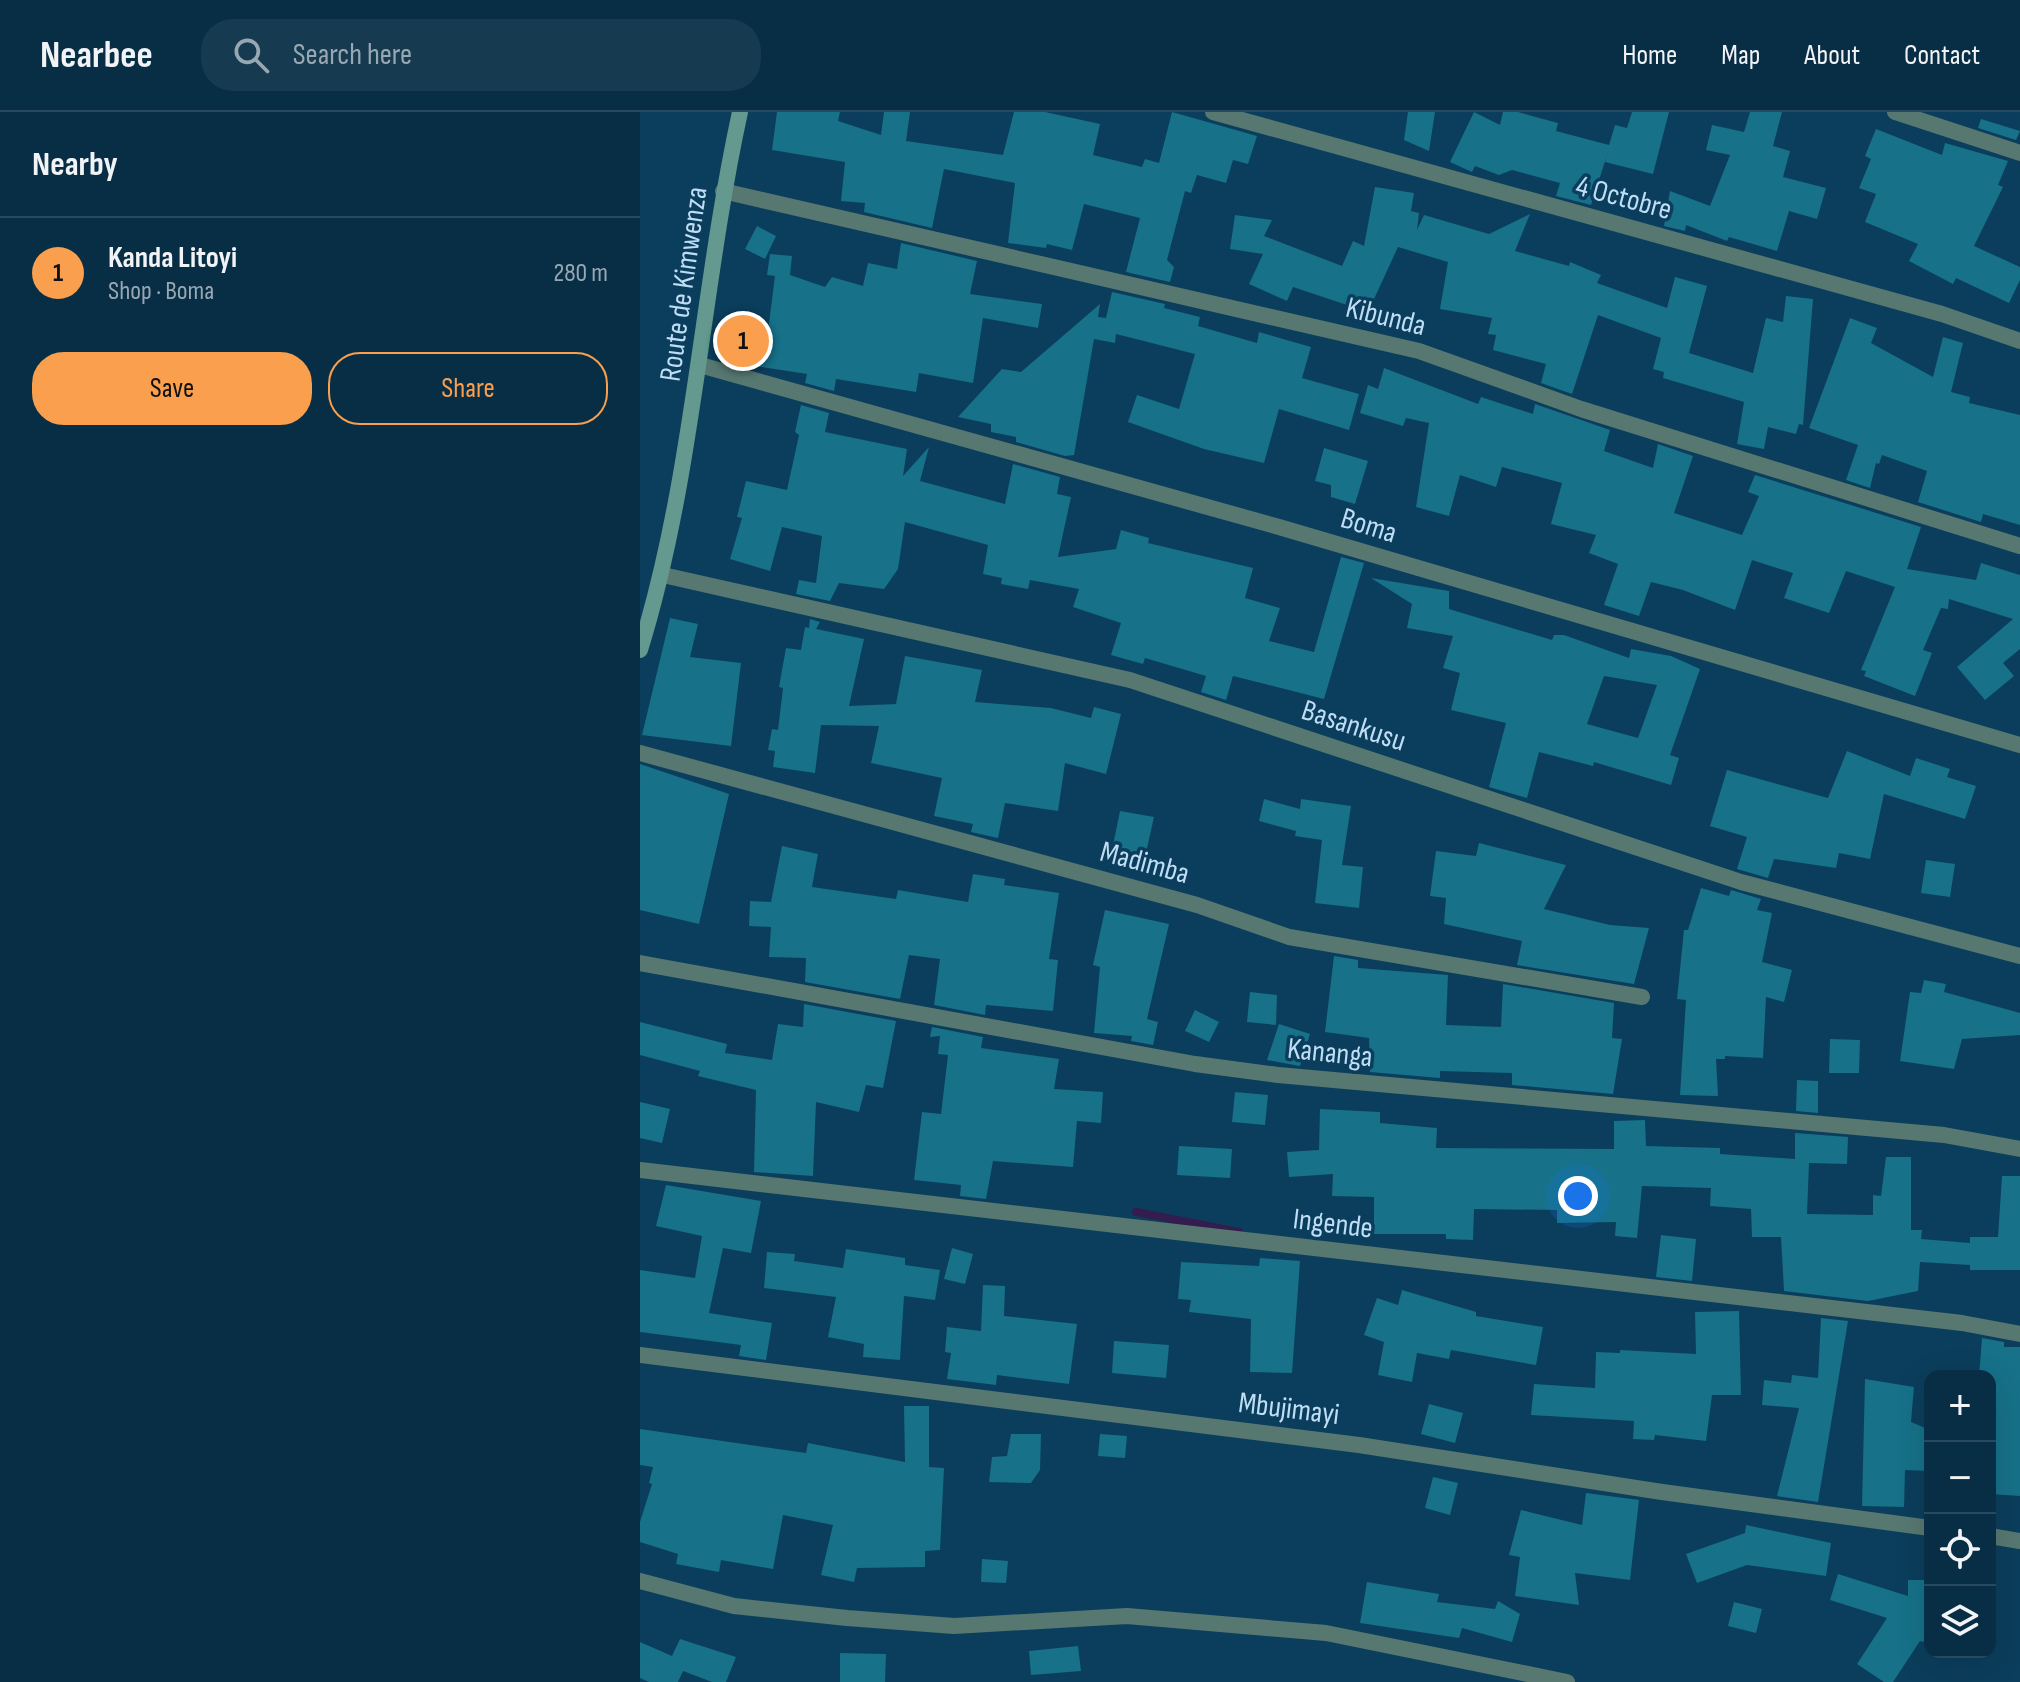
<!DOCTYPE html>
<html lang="en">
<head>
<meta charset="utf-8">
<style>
	body { margin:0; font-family:"Sofia Sans Condensed",sans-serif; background:#163a50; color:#f1f3f6 }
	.controls { position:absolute; right:24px; bottom:24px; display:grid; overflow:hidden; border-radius:16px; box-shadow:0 8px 32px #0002 }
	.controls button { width:72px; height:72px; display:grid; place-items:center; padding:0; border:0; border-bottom:2px solid #294a5e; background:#082e45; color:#f1f3f6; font:40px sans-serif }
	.you { position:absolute; left:938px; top:1084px; width:28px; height:28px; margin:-20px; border:6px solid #fff; border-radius:50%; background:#1a73e8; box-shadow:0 0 0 12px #1a73e833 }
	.badge { display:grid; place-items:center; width:52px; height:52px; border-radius:50%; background:#f99f4d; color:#111; font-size:26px; font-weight:700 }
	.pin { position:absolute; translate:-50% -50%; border:4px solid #fff; box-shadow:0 2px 8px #0006 }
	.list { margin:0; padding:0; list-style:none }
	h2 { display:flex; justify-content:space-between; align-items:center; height:104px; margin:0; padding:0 32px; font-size:34px }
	h2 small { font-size:26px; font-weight:400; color:#98a8b3 }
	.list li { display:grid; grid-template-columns:52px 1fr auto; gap:24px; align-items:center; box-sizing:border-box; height:112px; padding:0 32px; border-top:2px solid #294a5e }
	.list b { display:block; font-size:30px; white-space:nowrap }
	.list p { margin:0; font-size:26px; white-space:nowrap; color:#98a8b3 }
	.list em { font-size:26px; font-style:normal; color:#98a8b3 }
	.actions { display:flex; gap:16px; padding:24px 32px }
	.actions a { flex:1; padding:18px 0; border:2px solid #f99f4d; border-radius:32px; text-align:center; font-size:28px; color:#f99f4d }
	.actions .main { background:#f99f4d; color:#111 }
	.icon { flex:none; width:44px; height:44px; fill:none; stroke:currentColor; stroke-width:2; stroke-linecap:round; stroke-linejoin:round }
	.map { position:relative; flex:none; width:1380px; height:1570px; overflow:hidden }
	header { display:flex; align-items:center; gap:48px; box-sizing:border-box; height:112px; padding:0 40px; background:#082e45; border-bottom:2px solid #294a5e }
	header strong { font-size:38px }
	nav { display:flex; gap:44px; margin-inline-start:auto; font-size:28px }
	.search { width:560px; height:72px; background:#163a50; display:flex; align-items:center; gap:20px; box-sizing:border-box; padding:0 28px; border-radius:32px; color:#98a8b3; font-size:30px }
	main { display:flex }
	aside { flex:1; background:#082e45 }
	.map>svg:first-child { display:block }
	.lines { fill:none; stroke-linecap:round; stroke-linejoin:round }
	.stream { stroke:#321d4e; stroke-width:8 }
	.building { fill:#167189; fill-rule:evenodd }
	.street { stroke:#577871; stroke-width:16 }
	.secondary { stroke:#64998f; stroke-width:16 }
	.labels { text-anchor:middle; stroke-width:7; stroke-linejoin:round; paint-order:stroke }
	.street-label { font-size:30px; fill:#bfddf5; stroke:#0b3e5c }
</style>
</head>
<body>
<header>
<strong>Nearbee</strong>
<div class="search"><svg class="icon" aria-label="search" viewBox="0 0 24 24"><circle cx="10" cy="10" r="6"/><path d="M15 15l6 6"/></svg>Search here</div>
<nav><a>Home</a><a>Map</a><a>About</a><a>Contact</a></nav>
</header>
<main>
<aside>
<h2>Nearby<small></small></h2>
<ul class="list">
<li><span class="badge">1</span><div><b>Kanda Litoyi</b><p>Shop · Boma</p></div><em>280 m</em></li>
</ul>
<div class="actions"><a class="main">Save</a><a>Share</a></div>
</aside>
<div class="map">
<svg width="1380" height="1570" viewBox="0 0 1380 1570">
	<rect width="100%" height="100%" fill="#0b3e5c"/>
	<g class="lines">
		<path class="stream" d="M496,1100L599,1120"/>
	</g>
	<g class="building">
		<path d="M137,0H200L198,9L241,23L244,0H270L266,29L363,43L374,0H405L460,12L453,43L502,55L505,47L519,51L532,0L617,24L608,52L593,48L586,71L557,63L551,81L545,79L527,148L534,155L530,170L486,160L500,106L444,92L432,138L407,132L406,136L368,131L375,71L304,57L292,116L224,100L225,91L201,89L205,50L132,38Z"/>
		<path d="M768,0H795L789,39L764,28Z"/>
		<path d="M834,0L860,13L863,0H878L918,11L916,19L969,33L975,13L987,16L992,0H1029L1013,62L965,50L968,40L951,93L916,84L920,71L872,58L859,63L835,54L832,60L810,50Z"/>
		<path d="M1110,0H1142L1133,34L1150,39L1143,65L1186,76L1177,107L1149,99L1137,139L1089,125L1087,129L1046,113L1045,119L1024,114L1030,79L1070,94L1090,43L1066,38L1072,13L1104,20Z"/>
		<path d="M1341,7L1380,19L1376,28L1338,16Z"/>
		<path d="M1236,17L1302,43L1305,31L1368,49L1358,73L1363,75L1334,134L1380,155V168L1369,191L1316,166L1313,172L1269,149L1278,132L1225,110L1236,82L1219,76L1231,47L1225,44Z"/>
		<path d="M735,75L774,81L771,99L779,101L777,118L784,103L849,122L890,102L875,139L929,154L930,150L961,163L957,171L1027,196L1035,165L1067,174L1049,241L1113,261L1126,206L1143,210L1146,184L1173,187L1163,313L1159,312L1156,322L1128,315L1124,337L1097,332L1104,290L1023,266L1024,260L1013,257L1021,226L958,203L932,282L901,271L906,252L853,238L856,223L848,222L852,206L800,197L808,150L758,135L728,200L653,175L647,189L609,172L623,142L590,137L595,103L632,108L624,124L702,154L713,129L724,134Z"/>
		<path d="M117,114L136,124L125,147L105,137Z"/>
		<path d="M261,131L337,149L330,182L402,192L398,216L343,206L333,271L279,261L276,280L196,267L194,279L165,271L167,262L90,250V219H128L135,164L127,163L130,142L152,144L150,163L185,175L192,165L223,174L228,151L257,157Z"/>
		<path d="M472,180L525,192L524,196L560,205L558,214L617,231L619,220L671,235L662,266L719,282L709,318L639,297L624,351L564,337L488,310L497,283L539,297L555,242L476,222L475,231L454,227L434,343L425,344L376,330V325L351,320V312L318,305L362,257L381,260L460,192L458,205L466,206Z"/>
		<path d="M1210,206L1237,216L1231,231L1293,265L1303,225L1323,231L1311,280L1330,285L1329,291L1380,303V413L1343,402L1341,410L1278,390L1287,359L1242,343L1239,352L1236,351L1230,376L1206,368L1218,333L1169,316Z"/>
		<path d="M744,256L838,292L841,285L893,302L895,292L970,318L964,339L1013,356L1018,332L1053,344L1034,401L1102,423L1119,384L1108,380L1115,363L1281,415L1267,457L1336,468L1341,451L1380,463V537L1363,551L1374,564L1345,588L1317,555L1373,507L1309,487L1308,497L1301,496L1283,538L1292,541L1275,584L1224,564L1226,559L1221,558L1255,475L1206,459L1189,501L1144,486L1153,461L1112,448L1095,498L1043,478L1011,470L999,504L964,493L978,452L949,441L956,423L911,412L922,371L862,355L856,375L820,363L809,404L776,395L789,311L766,306L763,314L720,301L728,273L738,277Z"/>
		<path d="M161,293L189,301L185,320L267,337L263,364L289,335L280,369L365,392L373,352L420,365L417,382L431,385L418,445L476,437L481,418L509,426L508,431L613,456L605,486L640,496L629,529L674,540L701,445L724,451L684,587L593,564L586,588L561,580L566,564L505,546L503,552L471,543L481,511L433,495L439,477L390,468L388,477L361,472L362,466L343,462L348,433L265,410L258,457L244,477L199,471L190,489L156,482L159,468L176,471L182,424L142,415L130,459L90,447L102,406L97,405L106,369L147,378L159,323L155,320Z"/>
		<path d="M684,336L728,349L715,392L691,385V373L675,369Z"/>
		<path d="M731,466L809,479V497L912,528L914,523H924L989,546L991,537L1031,544L1060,557L1030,643L1039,646L1031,673L954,650L953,654L899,640L887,686L849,675L866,611L811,598L820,561L803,556L813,524L767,516L772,492ZM964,564L1017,573L998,626L947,612Z"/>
		<path d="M30,506L58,512L50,545L101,551L91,634L2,623Z"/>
		<path d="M170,507L180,510L176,517L224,527L209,594L256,592L265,544L342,558L335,590L411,596L451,606L454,595L481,602L466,662L425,651L418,699L365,691L358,726L331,720L333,712L294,704L302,666L231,651L239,614L181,613L175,661L133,655L135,639L128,638L132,617L138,618L143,576L139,575L146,536L161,538L165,515L169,516Z"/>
		<path d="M1207,639L1270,664L1276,646L1310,657L1307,665L1336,674L1325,707L1244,682L1230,747L1199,741L1196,756L1134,747L1128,766L1097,757L1107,725L1070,714L1087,658L1188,686Z"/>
		<path d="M0,652L89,682L59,812L0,798Z"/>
		<path d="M624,687L660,697L661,687L711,694L702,753L723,755L719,796L675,791L682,728L655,724L656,719L619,709Z"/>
		<path d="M480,699L514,705L504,750L471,743Z"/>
		<path d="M839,731L926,753L904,797L970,813L1009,816L994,872L877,853L882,829L804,812L806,786L790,784L796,739L836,744Z"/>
		<path d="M142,734L178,742L172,775L256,787L258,778L328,790L333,762L365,767L364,773L419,781L409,847L418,848L413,899L346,893L345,903L294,893L300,847L269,843L260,887L165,870L166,846L129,845L131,815L109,814L110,789L131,790Z"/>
		<path d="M1286,748L1315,752L1310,785L1281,781Z"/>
		<path d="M1061,776L1089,784L1091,778L1121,787L1117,798L1132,801L1122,850L1152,858L1144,890L1126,885L1123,946L1085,944V947H1076L1078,984L1040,983L1046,888L1037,887L1044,818H1048Z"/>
		<path d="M465,798L529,812L507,907L518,910L513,933L491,929L492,924L454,921L460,855L453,853Z"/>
		<path d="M694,844L718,848V856L808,863L806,913L861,915L863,872L974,891L972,926L982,927L973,982L872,973V961L800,959V966L730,960L729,926L685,920Z"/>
		<path d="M1284,868L1306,872L1304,880L1380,901V923L1322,927L1314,957L1260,949L1270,880L1281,881Z"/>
		<path d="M610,880L637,883L636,913L607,910Z"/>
		<path d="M164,892L256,909L243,976L226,973L219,1000L176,990L173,1064L114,1060L116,978L58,964L60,959L0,943V910L87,932L85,941L132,948L138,912L163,915Z"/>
		<path d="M555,898L579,910L569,930L545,919Z"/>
		<path d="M639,912L670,922L660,954L627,948Z"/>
		<path d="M292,915L343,925L341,936L419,947L414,977L463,980L461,1011L437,1009L433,1055L353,1049L346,1087L320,1084L321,1073L274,1068L282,1000L301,1002L308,943L298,942L300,924L290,925Z"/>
		<path d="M1190,927L1220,928L1219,961H1189Z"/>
		<path d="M1157,968L1178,969V1001L1156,999Z"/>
		<path d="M595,980L628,983L625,1013L592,1010Z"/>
		<path d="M0,990L30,997L22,1031L0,1026Z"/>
		<path d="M680,997L740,1000V1011L797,1016L796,1036L974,1037V1009L1005,1008L1006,1034L1080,1036V1042L1155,1047V1021L1208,1025L1207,1052L1169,1051L1167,1102L1233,1103V1083L1241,1084L1246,1045H1271V1118H1282L1281,1127L1330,1131V1125H1358L1362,1064H1380V1158H1330V1153L1280,1150L1278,1179L1228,1189L1144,1179L1141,1125H1112L1111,1097L1070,1094L1071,1076L1002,1074L997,1126L975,1124L976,1110L917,1111V1098L834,1097L833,1128L806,1127V1122H734V1085L692,1084L693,1062L649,1065L647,1040L679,1038Z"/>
		<path d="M539,1034L592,1037L590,1066L537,1063Z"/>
		<path d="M26,1073L121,1089L111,1141L83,1136L69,1201L132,1211L126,1248L99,1244L101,1233L0,1220V1158L55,1166L62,1124L16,1114Z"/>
		<path d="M1021,1123L1056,1127L1052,1169L1016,1165Z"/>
		<path d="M312,1136L333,1142L325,1172L304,1167Z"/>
		<path d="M206,1137L265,1146V1153L300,1158L295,1188L264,1184L260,1248L223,1245L224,1232L188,1225L196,1185L124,1176L127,1140L155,1142L154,1149L203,1156Z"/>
		<path d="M620,1146L660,1149L652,1261L610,1260L611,1207L549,1200L551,1188L538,1187L541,1150L619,1154Z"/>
		<path d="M343,1173L365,1174L364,1204L437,1212L429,1272L357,1263L356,1273L307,1267L311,1241L305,1240L307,1215L341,1219Z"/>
		<path d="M762,1178L836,1200V1204L903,1215L896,1253L811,1238L809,1247L777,1241L772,1270L738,1263L744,1230L724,1223L737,1186L758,1193Z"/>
		<path d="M1099,1199L1101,1283H1072L1066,1329L1015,1323L1014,1328L993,1327L994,1309L891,1303L894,1272L955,1276L956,1240L980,1241V1238L1056,1242L1055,1200Z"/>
		<path d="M1181,1206L1208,1209L1178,1390L1137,1384L1159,1296L1122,1293L1124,1268L1151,1271L1152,1263L1178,1266Z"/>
		<path d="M1342,1226L1364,1230V1235H1380V1384L1350,1382V1264H1339Z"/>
		<path d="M474,1229L529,1233L526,1266L472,1261Z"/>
		<path d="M1225,1267L1274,1275L1271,1310L1290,1318V1359L1265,1358L1264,1395L1222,1394Z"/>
		<path d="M789,1292L823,1301L815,1331L781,1322Z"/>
		<path d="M264,1294H289V1355L304,1356L300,1438L285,1439V1455L217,1456L214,1470L181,1463L193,1413L143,1403L133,1457L81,1448L79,1460L36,1452L38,1442L0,1430V1410L12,1372L9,1371L13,1355L0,1353V1317L166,1341L168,1331L265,1350Z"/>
		<path d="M371,1322H401L400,1358L391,1371L349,1370L352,1345L367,1344Z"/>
		<path d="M460,1322L487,1324L485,1346L458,1344Z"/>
		<path d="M793,1365L818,1371L810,1403L785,1396Z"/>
		<path d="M946,1381L999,1388L990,1468L935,1461L939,1493L875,1484L880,1445L869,1443L881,1398L942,1413Z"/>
		<path d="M1106,1413L1191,1431L1186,1464L1107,1453L1057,1471L1046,1442L1105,1421Z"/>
		<path d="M342,1447L368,1449L366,1471L341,1470Z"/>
		<path d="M1198,1462L1268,1484V1468H1290V1531L1280,1529L1253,1570H1244L1217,1552L1247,1506L1190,1488Z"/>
		<path d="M727,1470L799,1482L797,1490L855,1497L858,1489L880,1502L872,1530L822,1516L819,1526L720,1511Z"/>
		<path d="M1094,1490L1122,1497L1116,1521L1088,1514Z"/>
		<path d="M40,1527L96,1545L86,1570H72L43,1559L38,1570H9L0,1566V1530L32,1544Z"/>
		<path d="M438,1534L441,1559L391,1563L389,1539Z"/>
		<path d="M200,1541L246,1542L245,1570H200Z"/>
	</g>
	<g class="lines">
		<g class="street">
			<path d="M573,0L1302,202L1380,229"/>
			<path d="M1255,0L1380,41"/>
			<path d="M83,79L779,239L941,297L1380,434"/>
			<path d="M60,253L639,415L1380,633"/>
			<path d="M23,463L490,568L1101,770L1380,844"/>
			<path d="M0,641L557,793L649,825L1002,885"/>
			<path d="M0,851L555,952L638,963L1304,1023L1380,1037"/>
			<path d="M0,1058L1322,1211L1380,1222"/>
			<path d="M0,1243L719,1333L1022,1380L1290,1416"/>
			<path d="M1350,1424L1380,1429"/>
			<path d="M0,1469L94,1494L207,1506L314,1514L487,1504L686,1521L927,1570"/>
		</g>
		<path class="secondary" d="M0,538C54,363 61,179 100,0"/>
	</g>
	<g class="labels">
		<g class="street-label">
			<text transform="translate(984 85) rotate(15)" y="10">4 Octobre</text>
			<text transform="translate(43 172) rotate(-82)" y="10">Route de Kimwenza</text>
			<text transform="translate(746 204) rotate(14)" y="10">Kibunda</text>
			<text transform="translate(729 413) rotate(17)" y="10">Boma</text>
			<text transform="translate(714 613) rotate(18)" y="10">Basankusu</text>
			<text transform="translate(505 750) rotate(15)" y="10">Madimba</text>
			<text transform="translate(690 940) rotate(6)" y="10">Kananga</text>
			<text transform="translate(693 1111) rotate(7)" y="10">Ingende</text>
			<text transform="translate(649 1296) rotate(7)" y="10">Mbujimayi</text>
		</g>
	</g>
</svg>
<div class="controls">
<button>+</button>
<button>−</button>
<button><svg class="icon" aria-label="locate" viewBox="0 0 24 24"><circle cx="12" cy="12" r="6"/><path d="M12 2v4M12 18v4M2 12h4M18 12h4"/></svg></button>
<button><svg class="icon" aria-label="layers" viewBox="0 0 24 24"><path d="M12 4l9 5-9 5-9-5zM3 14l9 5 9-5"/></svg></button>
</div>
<div class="you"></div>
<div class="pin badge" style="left:103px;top:229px">1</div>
</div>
</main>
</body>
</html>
